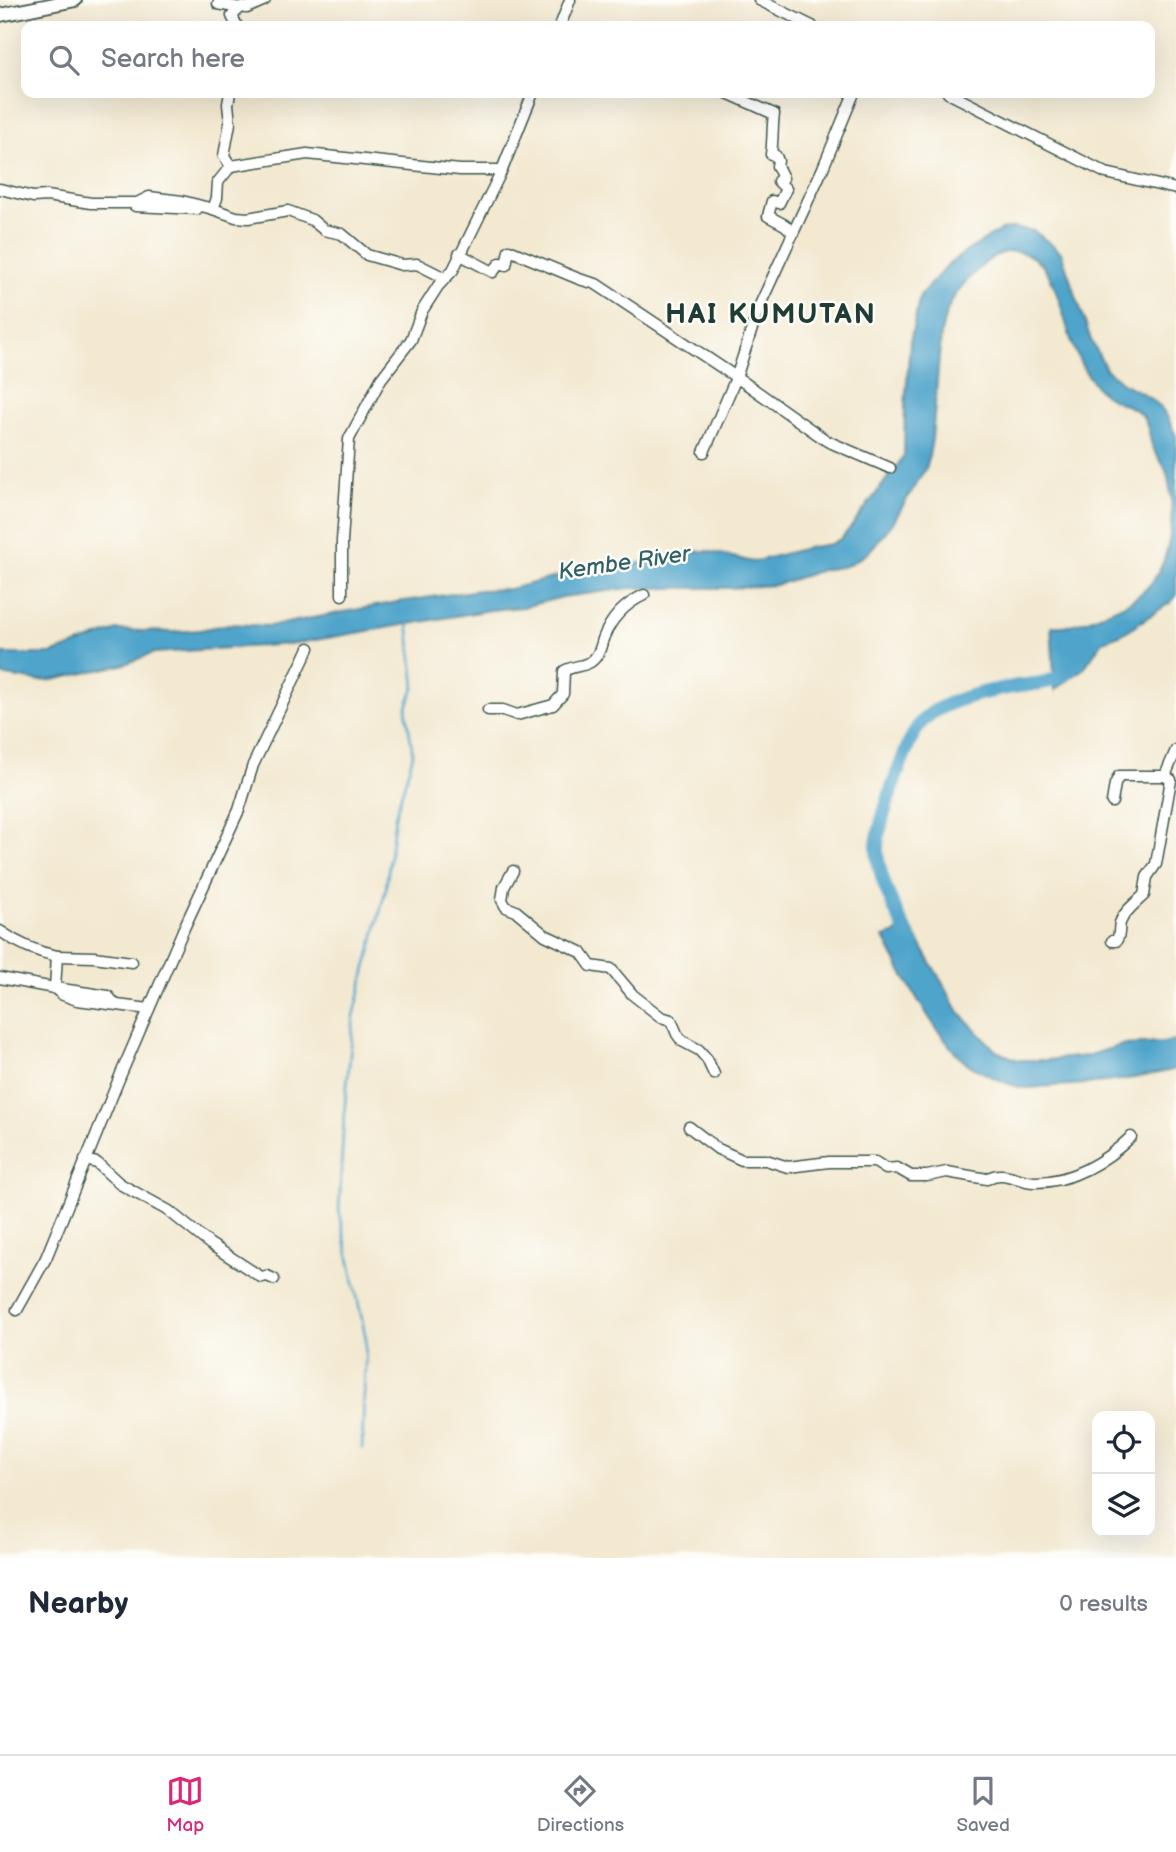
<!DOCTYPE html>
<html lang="en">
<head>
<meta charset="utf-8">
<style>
	body { margin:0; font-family:"Balsamiq Sans",sans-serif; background:#f6f6f7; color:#1f2937 }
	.controls { position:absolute; right:21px; bottom:21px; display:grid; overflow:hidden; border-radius:14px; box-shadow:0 7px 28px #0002 }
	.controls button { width:63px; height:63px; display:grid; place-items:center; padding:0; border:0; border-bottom:2px solid #e0e1e3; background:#fff; color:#1f2937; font:35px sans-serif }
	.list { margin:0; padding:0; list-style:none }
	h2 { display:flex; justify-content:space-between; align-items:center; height:91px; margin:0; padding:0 28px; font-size:30px }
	h2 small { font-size:23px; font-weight:400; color:#747a83 }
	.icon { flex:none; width:38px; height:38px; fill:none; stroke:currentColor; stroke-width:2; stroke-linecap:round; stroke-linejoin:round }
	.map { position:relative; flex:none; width:1176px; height:1558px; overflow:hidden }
	.search { position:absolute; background:#fff; box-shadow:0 7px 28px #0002; left:21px; right:21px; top:21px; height:77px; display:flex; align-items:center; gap:18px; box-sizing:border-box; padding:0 24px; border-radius:14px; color:#747a83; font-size:26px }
	.sheet { height:196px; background:#fff }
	nav { display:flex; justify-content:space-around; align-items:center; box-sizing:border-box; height:98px; border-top:2px solid #e0e1e3; background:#fff; font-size:19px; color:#747a83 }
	nav a { display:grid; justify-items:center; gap:4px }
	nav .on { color:#db2777 }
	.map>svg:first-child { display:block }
	.water { fill:#4fa4cb; stroke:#377080; stroke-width:2 }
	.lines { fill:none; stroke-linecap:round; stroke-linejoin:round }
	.stream { stroke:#4fa4cb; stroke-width:2.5 }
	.river { stroke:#4fa4cb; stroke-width:14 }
	.minor-casing { stroke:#3f574c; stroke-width:13 }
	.major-casing { stroke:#3f574c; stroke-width:16 }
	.minor { stroke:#fff; stroke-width:10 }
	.major { stroke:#fff; stroke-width:12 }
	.labels { text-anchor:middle; stroke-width:5; stroke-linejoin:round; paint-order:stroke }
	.water-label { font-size:23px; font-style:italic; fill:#306169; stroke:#fdfcf7 }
	.district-label { font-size:28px; font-weight:bold; letter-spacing:2px; fill:#1f3d34; stroke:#fdfcf7 }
</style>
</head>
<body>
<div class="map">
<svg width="1176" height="1558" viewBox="0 0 1176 1558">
	<rect width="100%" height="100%" fill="#fdfcf7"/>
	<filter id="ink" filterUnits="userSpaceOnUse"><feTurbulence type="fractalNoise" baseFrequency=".0143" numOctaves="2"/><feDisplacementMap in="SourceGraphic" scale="14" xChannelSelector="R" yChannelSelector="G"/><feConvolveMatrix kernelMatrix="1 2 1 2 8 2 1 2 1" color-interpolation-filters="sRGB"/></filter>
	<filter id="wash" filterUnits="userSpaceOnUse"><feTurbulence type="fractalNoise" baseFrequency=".00686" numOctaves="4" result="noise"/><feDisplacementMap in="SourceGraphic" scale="28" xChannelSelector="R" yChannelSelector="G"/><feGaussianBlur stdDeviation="1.57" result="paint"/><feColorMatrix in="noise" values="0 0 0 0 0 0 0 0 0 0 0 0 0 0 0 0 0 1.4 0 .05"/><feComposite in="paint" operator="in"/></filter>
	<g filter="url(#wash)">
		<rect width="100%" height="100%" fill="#f3e9d1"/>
		<g class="water">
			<path d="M1013,228L1034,231L1061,252L1091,340L1106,369L1122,383L1144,394L1160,406L1168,418L1176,436V596L1171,602L1122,634L1103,641L1084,668L1055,690L1051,626C1070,628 1089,620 1107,612C1118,607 1130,603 1139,595C1174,569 1176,511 1167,473C1164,464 1158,458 1154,450C1149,441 1150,430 1145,420C1136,405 1119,405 1105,395C1098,390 1090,379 1085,371C1068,343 1065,311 1052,281C1039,252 1009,241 984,264C960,285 946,302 941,334L932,439L927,466L892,524L868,553L846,566L822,570L776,585L729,588H630L563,597L523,607L491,610L292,644L154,653L122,665L53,680L38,681L0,675V654H51L117,630L173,632L200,630L229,624L270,626L397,602L480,590L510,589L575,572L641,563L689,552L708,551L753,562L806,548L831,544L841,539L851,527L904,456L905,406L910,342L920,295L949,264L967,251L1001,230Z"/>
			<path d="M911,928L959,1012L996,1051L1018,1060H1047L1087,1056L1122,1045L1163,1043L1176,1040V1069C1135,1080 1095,1084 1053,1086C1045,1086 1035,1088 1026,1088C1008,1086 987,1075 971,1066C943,1049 898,968 884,937Z"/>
		</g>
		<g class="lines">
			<path class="stream" d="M362,1449L366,1339L339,1210L344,1114L354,1016L386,888L395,816L413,755L406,709L415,686L408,622"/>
			<path class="river" d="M913,945C899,920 878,879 877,850C876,828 906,742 920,724C928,713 943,706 955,701C972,695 990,691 1007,688C1030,683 1049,686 1068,672"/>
		</g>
	</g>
	<g filter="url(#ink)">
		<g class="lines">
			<g class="minor-casing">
				<g id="minor">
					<path d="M759,0L812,26"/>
					<path d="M218,4L240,8"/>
					<path d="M237,26L232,16L241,7L247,8L265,0"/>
					<path d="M560,26L570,0"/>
					<path d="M230,93L228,104L230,123L224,156L231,166"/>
					<path d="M727,93L774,114C772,128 773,142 771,154L776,156L778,161L777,166L783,178L778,181L786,189L779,203L772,201L768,216L785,225L793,233"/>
					<path d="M948,93L1106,173L1176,189"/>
					<path d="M0,189L33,197L47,196L91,203H137L149,197L182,201L213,209L217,198L218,182L231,166L307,154L460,170H502"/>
					<path d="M135,206L197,209"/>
					<path d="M213,209L236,217L248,218L288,211L312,220L324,230L342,234L367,255L402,265L417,264L445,278"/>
					<path d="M459,254L493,272L500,263L506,265L509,250L579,279L596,284L745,383L827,441L890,468"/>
					<path d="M704,452L736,378L759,307L823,168L854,93"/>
					<path d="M342,595V541L349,439L381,379L411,340L422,311L438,286L453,270L502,170L533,93"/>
					<path d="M488,710H503L517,715L553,705L563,694L564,671C574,665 587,667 594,659C600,653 601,646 603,639C611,618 625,604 644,595"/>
					<path d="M1112,802L1115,784L1119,776H1165L1176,750"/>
					<path d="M513,871L504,887L502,900L506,907L516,911L545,935L581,952L591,966L611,969L633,995L661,1017L671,1020L677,1034L682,1041L699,1050L707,1059L714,1074"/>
					<path d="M0,931C17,943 36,952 57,956L55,988L108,996L114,1003"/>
					<path d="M1112,941H1116C1121,934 1118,931 1120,923C1124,911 1136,903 1144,895L1147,877L1156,864L1171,780L1165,776"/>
					<path d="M57,956L94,957L132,962"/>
					<path d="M0,978L54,988L63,995L77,1000L149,1009"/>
					<path d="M689,1127L718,1149L742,1160H766L788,1167L829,1162H875L886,1169L897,1168L911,1176H927L947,1172L987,1179C1002,1169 1017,1181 1034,1182C1071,1183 1106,1161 1131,1137"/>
					<path d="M85,1160L97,1163L120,1184L169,1211L210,1244L261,1277L267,1276L274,1279"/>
					<path d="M17,1310L46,1258L121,1074L184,928L239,810L253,765L309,648"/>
				</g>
			</g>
			<g class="major-casing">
				<path id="major" d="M0,15L75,0"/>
			</g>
			<use href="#minor" class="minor"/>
			<use href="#major" class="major"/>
		</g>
	</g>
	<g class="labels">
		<g class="water-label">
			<text transform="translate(624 562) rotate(-8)" y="8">Kembe River</text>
		</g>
		<g class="district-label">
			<text x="771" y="323">HAI KUMUTAN</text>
		</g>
	</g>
</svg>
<div class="controls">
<button><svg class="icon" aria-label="locate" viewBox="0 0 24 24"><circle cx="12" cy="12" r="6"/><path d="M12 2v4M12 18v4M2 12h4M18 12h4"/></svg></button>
<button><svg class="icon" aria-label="layers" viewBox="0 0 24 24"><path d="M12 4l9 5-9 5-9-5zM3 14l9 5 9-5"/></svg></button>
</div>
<div class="search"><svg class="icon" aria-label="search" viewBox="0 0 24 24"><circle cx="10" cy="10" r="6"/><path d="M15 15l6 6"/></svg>Search here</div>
</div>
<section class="sheet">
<h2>Nearby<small>0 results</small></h2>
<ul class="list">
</ul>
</section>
<nav>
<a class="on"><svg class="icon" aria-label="map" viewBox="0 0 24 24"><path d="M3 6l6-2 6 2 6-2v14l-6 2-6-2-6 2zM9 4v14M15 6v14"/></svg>Map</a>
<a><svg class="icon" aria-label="directions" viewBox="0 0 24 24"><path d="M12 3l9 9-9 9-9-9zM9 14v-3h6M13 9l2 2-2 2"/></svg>Directions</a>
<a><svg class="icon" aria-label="saved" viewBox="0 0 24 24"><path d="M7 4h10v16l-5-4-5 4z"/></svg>Saved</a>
</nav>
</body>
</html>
